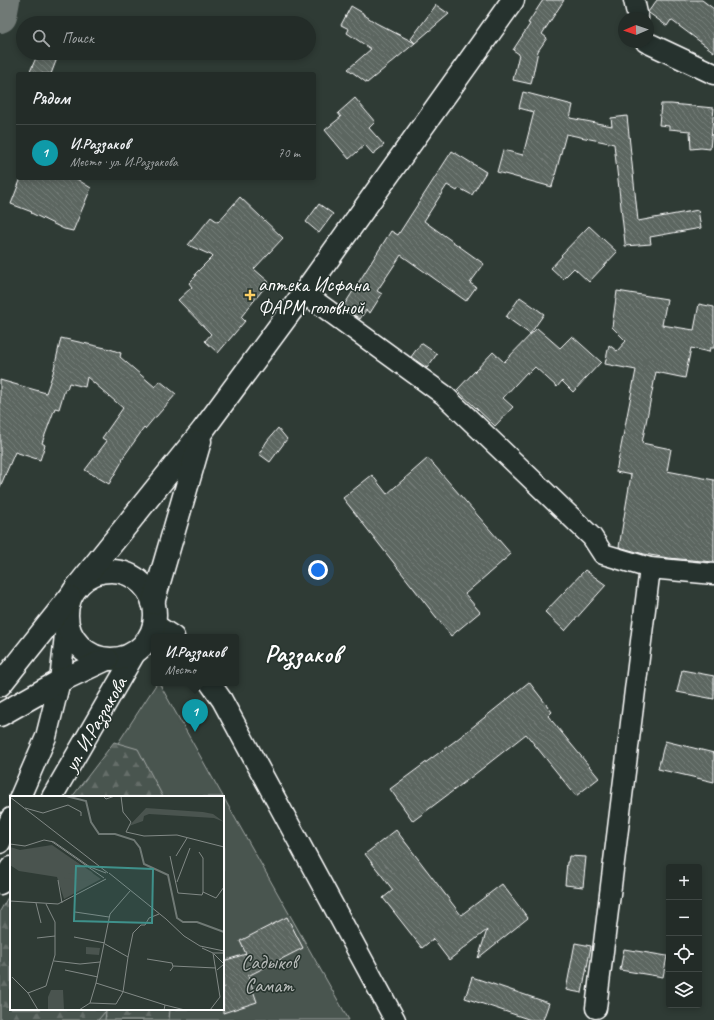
<!DOCTYPE html>
<html lang="ru">
<head>
<meta charset="utf-8">
<style>
	body { margin:0; font-family:Caveat,sans-serif; background:#2f3834; color:#f1f3f6 }
	.controls { position:absolute; right:12px; bottom:12px; display:grid; overflow:hidden; border-radius:4px; box-shadow:0 2px 6px #0003 }
	.controls button { width:36px; height:36px; display:grid; place-items:center; padding:0; border:0; border-bottom:1px solid #404845; background:#232c28; color:#f1f3f6; font:20px sans-serif }
	.compass { position:absolute; left:618px; top:12px; width:36px; height:36px; border-radius:50%; background:#232c28; box-shadow:0 2px 6px #0003; rotate:268deg }
	.you { position:absolute; left:318px; top:570px; width:14px; height:14px; margin:-10px; border:3px solid #fff; border-radius:50%; background:#1a73e8; box-shadow:0 0 0 6px #1a73e833 }
	.badge { display:grid; place-items:center; width:26px; height:26px; border-radius:50%; background:#8bbbb9; color:#fff; font-size:13px; font-weight:700 }
	.pin { position:absolute; translate:-50% -33px; filter:drop-shadow(0 1px 2px #0008) }
	.pin::after { content:''; position:absolute; top:21px; width:14px; height:12px; background:inherit; clip-path:polygon(0 0,100% 0,50% 100%) }
	.popup { position:absolute; left:151px; top:634px; width:88px; height:52px; box-sizing:border-box; display:grid; place-content:center; border-radius:4px; background:#232c28; filter:drop-shadow(0 1px 3px #0005); font-size:13px; white-space:nowrap; color:#a3a7a8 }
	.popup b { font-size:15px; color:#f1f3f6 }
	.popup::after { content:''; position:absolute; left:50%; top:100%; margin-left:-8px; border:8px solid transparent; border-top-color:#232c28 }
	.list { margin:0; padding:0; list-style:none }
	h2 { display:flex; justify-content:space-between; align-items:center; height:52px; margin:0; padding:0 16px; font-size:17px }
	h2 small { font-size:13px; font-weight:400; color:#a3a7a8 }
	.list li { display:grid; grid-template-columns:26px 1fr auto; gap:12px; align-items:center; box-sizing:border-box; height:56px; padding:0 16px; border-top:1px solid #404845 }
	.list b { display:block; font-size:15px; white-space:nowrap }
	.list p { margin:0; font-size:13px; white-space:nowrap; color:#a3a7a8 }
	.list em { font-size:13px; font-style:normal; color:#a3a7a8 }
	.icon { flex:none; width:22px; height:22px; fill:none; stroke:currentColor; stroke-width:2; stroke-linecap:round; stroke-linejoin:round }
	.map { position:relative; flex:none; width:714px; height:1020px; overflow:hidden }
	.search { position:absolute; background:#232c28; box-shadow:0 2px 6px #0003; left:16px; top:16px; width:300px; height:44px; display:flex; align-items:center; gap:10px; box-sizing:border-box; padding:0 14px; border-radius:22px; color:#a3a7a8; font-size:15px }
	.panel { position:absolute; background:#232c28; box-shadow:0 2px 6px #0003; left:16px; top:72px; width:300px; height:108px; border-radius:4px }
	.map>svg:first-child { display:block }
	.green { fill:#4a544f; stroke:#a4aaa7 }
	.forest { fill:url(#forest-firs); stroke:#a4aaa7 }
	.lines { fill:none; stroke-linecap:round; stroke-linejoin:round }
	.river { stroke:#707975; stroke-width:34 }
	.building { fill:url(#building-back-hatch); stroke:#fff }
	.minor-casing { stroke:#fff; stroke-width:23 }
	.major-casing { stroke:#fff; stroke-width:25 }
	.minor { stroke:#26332d; stroke-width:20 }
	.major { stroke:#26332d; stroke-width:22 }
	.poi-dot { fill:#ffd166; stroke:#26332d; stroke-width:1.5 }
	.labels { text-anchor:middle; stroke-width:3; stroke-linejoin:round; paint-order:stroke }
	.poi-label { font-size:20px; fill:#fff; stroke:#26332d; text-anchor:start }
	.street-label { font-size:20px; fill:#fff; stroke:#26332d }
	.park-label { font-size:20px; fill:#b7bbb9; stroke:#26332d }
	.district-label { font-size:24px; font-weight:bold; fill:#fff; stroke:#26332d }
	.inset-river { fill:none; stroke:#707975; stroke-width:2 }
	.inset-road { fill:none; stroke:#828986; stroke-width:1 }
	.view { fill:#3f918b; fill-opacity:0.15; stroke:#3f918b; stroke-width:2 }
	.inset-edge { fill:none; stroke:#fff; stroke-width:2 }
</style>
</head>
<body>
<div class="map">
<svg width="714" height="1020" viewBox="0 0 714 1020">
	<defs>
		<pattern id="forest-firs" width="22" height="20" patternUnits="userSpaceOnUse"><rect width="22" height="20" fill="#4a544f"/><path d="M5 1l3.5 6h-7zM16 11l3.5 6h-7z" fill="#656e69"/></pattern>
		<pattern id="building-back-hatch" width="6" height="6" patternUnits="userSpaceOnUse"><rect width="6" height="6" fill="#5b6661"/><path d="M-1 5l2 2M0 0l6 6M5-1l2 2" fill="none" stroke="#747d79"/></pattern>
	</defs>
	<rect width="100%" height="100%" fill="#2f3b35"/>
	<filter id="ink" filterUnits="userSpaceOnUse"><feTurbulence type="fractalNoise" baseFrequency=".025" numOctaves="2"/><feDisplacementMap in="SourceGraphic" scale="8" xChannelSelector="R" yChannelSelector="G"/><feConvolveMatrix kernelMatrix="1 2 1 2 8 2 1 2 1" color-interpolation-filters="sRGB"/></filter>
	<g filter="url(#ink)">
		<path class="green" d="M157,683H159L349,1020H0V925L11,1009H223V797H83Z"/>
		<g class="forest">
			<path d="M114,742L138,749L163,797H72Z"/>
			<path d="M11,892V1009H170L169,1020H105L106,1011L98,1020H0V911Z"/>
		</g>
		<g class="lines">
			<path class="river" d="M0,16L3,0"/>
		</g>
		<g class="building">
			<path d="M543,0H564L542,34L547,38L538,51L531,84L513,80L519,54L513,50L530,24L528,23Z"/>
			<path d="M657,0H702L714,9V52L671,20L667,26L649,13L648,12Z"/>
			<path d="M436,5L449,14L415,43L411,39Z"/>
			<path d="M351,6L363,13V14L376,23L415,43L367,83L348,69L371,49L347,33L349,29L341,25Z"/>
			<path d="M38,53H59L51,74H29Z"/>
			<path d="M523,92L573,105L570,118L612,126L611,118L627,116L638,221L698,210L701,228L650,237L651,244L625,246V243L614,144L566,134L552,187L497,172L503,150L523,155L534,112L519,108Z"/>
			<path d="M355,98L375,122L369,128L384,145L373,154L365,145L349,159L325,130L341,117L338,113Z"/>
			<path d="M661,104H671L714,108L710,149L701,148L691,149L690,131L669,129V126L659,125Z"/>
			<path d="M452,151L486,172L472,195L459,188L457,191L447,185L424,221L484,264L470,283L476,287L466,301L401,255L377,291L382,294L370,313L366,310L360,319L343,307L391,231L398,235Z"/>
			<path d="M21,178H75L91,188L73,231L64,229L31,213L32,212L11,204Z"/>
			<path d="M240,197L283,238L254,269L269,282L241,317L245,321L218,353L205,341L211,334L178,300L192,287L189,283L196,276L195,274L213,256L188,245L211,217L218,222Z"/>
			<path d="M319,204L333,214L319,233L306,222Z"/>
			<path d="M589,226L617,252L589,282L574,268L563,279L551,268L562,256L561,255Z"/>
			<path d="M617,291L667,299L662,325L694,330L699,304L714,307V348H710L709,352L691,348L685,378L656,372L642,443L671,449L667,471L714,480V562L668,558L644,554L619,547L631,475L616,472L636,370L605,364L609,345L617,351L626,341L612,327Z"/>
			<path d="M520,297L544,314L530,334L506,317Z"/>
			<path d="M537,328L560,348L572,336L601,362L573,392L562,381L557,387L535,367L528,374L527,372L503,398L513,407L495,426L457,390L493,352L504,362Z"/>
			<path d="M61,338L110,349L121,353L120,357L155,387L160,381L176,394L156,417H155L145,429L144,428L122,459L123,460L109,484L85,470L107,441L102,438L123,408L87,377L85,387L69,383L67,389H65L59,409L55,408L42,443L45,445L40,460L15,452L0,487V380L46,393L53,373Z"/>
			<path d="M421,343L437,354L427,368L411,357Z"/>
			<path d="M278,428L287,439L270,462L259,454L267,441Z"/>
			<path d="M428,458L511,554L465,594L480,612L451,636L343,498L372,475L387,494Z"/>
			<path d="M585,570L606,585L565,631L545,612Z"/>
			<path d="M682,670L714,676V699L677,692Z"/>
			<path d="M529,682L552,712L548,716L599,778L576,796L526,734L470,778L413,821L390,789L455,741Z"/>
			<path d="M665,741L714,753V782L658,769Z"/>
			<path d="M396,830L461,915L502,884L528,918L478,958L487,930L449,960L433,939L422,948L383,898L393,890L365,854Z"/>
			<path d="M569,856L586,857L583,887L565,885L567,862H568Z"/>
			<path d="M287,917L303,948L248,976L257,1002L223,1013V961L246,954L240,941Z"/>
			<path d="M575,943L591,946L582,993L566,990Z"/>
			<path d="M624,949L667,956L663,977L620,970Z"/>
			<path d="M472,977L549,1003L543,1020H531L465,998Z"/>
		</g>
		<g class="lines">
			<g class="minor-casing">
				<g id="minor">
					<path d="M634,0L638,18"/>
					<path d="M646,42L714,74"/>
					<path d="M304,293L444,395L592,537L603,554L650,568L714,574"/>
					<path d="M154,624L174,637"/>
					<path d="M210,683L222,700L395,1020"/>
					<path d="M20,797L46,737L60,681L67,616"/>
					<path d="M52,797L137,650"/>
					<path d="M0,843L11,818"/>
					<path d="M0,884L11,867"/>
					<path d="M596,1008L650,568"/>
				</g>
			</g>
			<g class="major-casing">
				<g id="major">
					<circle cx="111" cy="615" r="44"/>
					<path d="M77,587L203,430L304,293L513,0"/>
					<path d="M153,603L200,441"/>
					<path d="M0,685L70,597"/>
					<path d="M0,715L60,681L107,659"/>
				</g>
			</g>
			<use href="#minor" class="minor"/>
			<use href="#major" class="major"/>
		</g>
	</g>
	<path class="poi-dot" d="M248 289h4v4h4v4h-4v4h-4v-4h-4v-4h4z"/>
	<g class="labels">
		<g class="poi-label">
			<text x="258" y="291">аптека Исфана<tspan x="258" dy="23">ФАРМ головной</tspan></text>
		</g>
		<g class="street-label">
			<text transform="translate(95 724) rotate(-60)" y="7">ул. И.Раззакова</text>
		</g>
		<g class="park-label">
			<text x="269" y="969">Садыков<tspan x="269" dy="23">Самат</tspan></text>
		</g>
		<g class="district-label">
			<text x="303" y="662">Раззаков</text>
		</g>
	</g>
	<g transform="translate(10 796)">
		<rect width="214" height="214" fill="#2f3b35"/>
		<path d="M136,12L193,16L203,18L214,26L204,22L139,18L134,20L133,25L119,30ZM42,49L91,83L54,103L47,81L9,75L0,69V51L10,54ZM41,194H53L54,214H38V201Z" fill="#4a544f"/>
		<path d="M63,64L82,76L86,82L74,85L54,82L58,77L66,78L60,69ZM76,151L90,152L89,159L76,158Z" fill="#4a544f"/>
		<path class="inset-river" d="M56,0L76,5L81,26L89,38H105L124,44L130,52L134,68L158,79L167,122L173,126H187L214,136"/>
		<path class="inset-road" d="M93,0L96,3L105,0M111,0L113,16L121,26L116,36L134,40L167,39L214,51M0,1L98,77M15,12L33,17L58,9L71,16V20M41,45L94,82M0,48L15,50L34,44L44,46L80,71L96,77M189,56L193,62V96L206,102L214,91M160,60L168,97L192,99L193,96M166,60L177,42M99,77L156,123L174,140L190,150L214,155M48,84L52,107M167,86L180,52M0,105L48,108L96,83M26,107L31,127M65,116L99,121M64,141L95,147M27,142L45,140M192,152L203,157H214M204,158L214,168L207,174M118,161L123,137L131,129H135L139,122L149,118M137,163L162,167L163,171L160,175M44,165L70,168L90,166M163,170L206,172M0,173V192M55,174L88,181M2,181L18,197L28,214M86,187L155,209L154,214M18,197L36,190L45,159V126L36,108M80,207L106,208L113,196L118,161L95,148M155,209L175,214M69,214L80,207L86,187L100,118L120,95M200,214L210,201L203,157"/>
		<path class="view" d="M66,70L143,73L142,127L64,125Z"/>
		<rect width="214" height="214" class="inset-edge"/>
	</g>
</svg>
<div class="controls">
<button>+</button>
<button>−</button>
<button><svg class="icon" aria-label="locate" viewBox="0 0 24 24"><circle cx="12" cy="12" r="6"/><path d="M12 2v4M12 18v4M2 12h4M18 12h4"/></svg></button>
<button><svg class="icon" aria-label="layers" viewBox="0 0 24 24"><path d="M12 4l9 5-9 5-9-5zM3 14l9 5 9-5"/></svg></button>
</div>
<svg class="compass" viewBox="-18 -18 36 36"><path d="M0-13l5 13h-10z" fill="#e53935"/><path d="M0 13l5-13h-10z" fill="#a3a7a8"/></svg>
<div class="you"></div>
<div class="pin badge" style="left:195px;top:732px;background:#0f9aa8">1</div>
<div class="popup"><b>И.Раззаков</b>Место</div>
<div class="search"><svg class="icon" aria-label="search" viewBox="0 0 24 24"><circle cx="10" cy="10" r="6"/><path d="M15 15l6 6"/></svg>Поиск</div>
<section class="panel">
<h2>Рядом<small></small></h2>
<ul class="list">
<li><span class="badge" style="background:#0f9aa8">1</span><div><b>И.Раззаков</b><p>Место · ул. И.Раззакова</p></div><em>70 m</em></li>
</ul>
</section>
</div>
</body>
</html>
